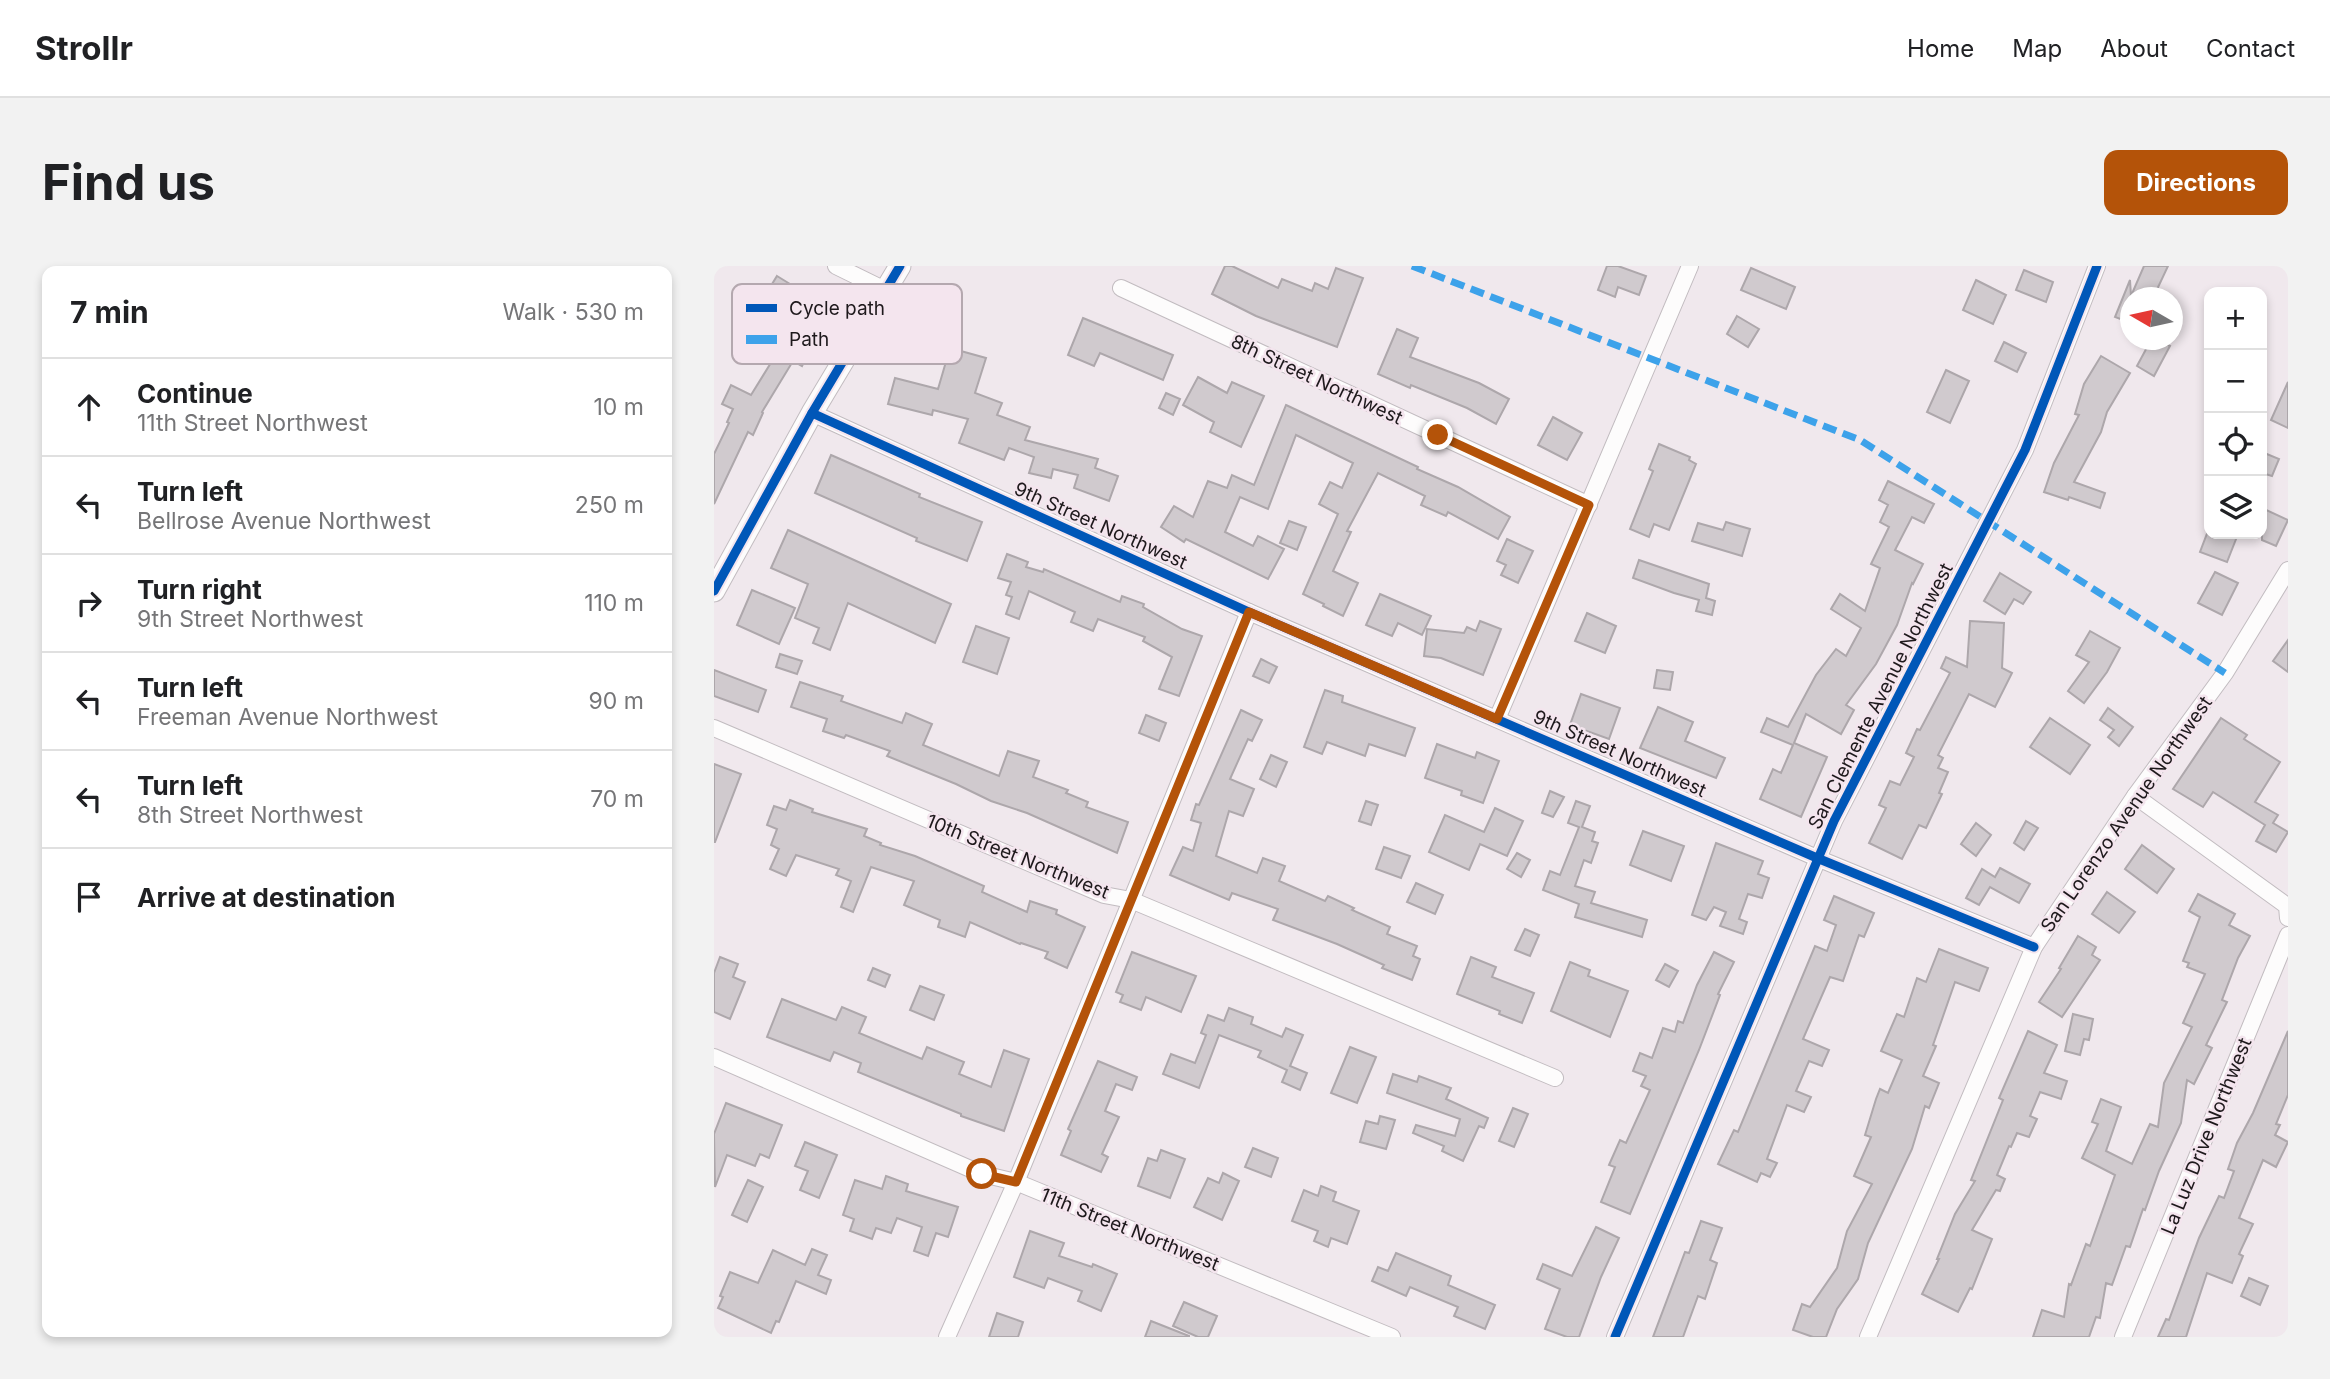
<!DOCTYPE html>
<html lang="en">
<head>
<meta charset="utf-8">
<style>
	body { margin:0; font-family:Inter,sans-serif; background:#f2f2f2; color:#202124 }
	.controls { position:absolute; right:21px; top:21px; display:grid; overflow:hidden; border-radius:14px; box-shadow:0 4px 10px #0003 }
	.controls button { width:63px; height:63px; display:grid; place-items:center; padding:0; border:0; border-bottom:2px solid #e0e0e0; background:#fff; color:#202124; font:35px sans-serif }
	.compass { position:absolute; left:1406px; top:21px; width:63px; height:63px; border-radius:50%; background:#fff; box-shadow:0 4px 10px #0003; rotate:279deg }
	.stop { position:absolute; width:21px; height:21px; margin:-16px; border:5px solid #b45309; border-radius:50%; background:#fff }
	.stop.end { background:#b45309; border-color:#fff; box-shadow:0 2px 7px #0008 }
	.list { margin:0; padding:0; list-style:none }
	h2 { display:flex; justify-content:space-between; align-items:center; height:91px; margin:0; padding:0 28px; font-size:30px }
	h2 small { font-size:23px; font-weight:400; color:#757577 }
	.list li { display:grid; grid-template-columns:46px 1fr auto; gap:21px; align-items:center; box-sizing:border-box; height:98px; padding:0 28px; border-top:2px solid #e0e0e0 }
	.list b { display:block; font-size:26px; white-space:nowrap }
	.list p { margin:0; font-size:23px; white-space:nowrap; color:#757577 }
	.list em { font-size:23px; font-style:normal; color:#757577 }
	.icon { flex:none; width:38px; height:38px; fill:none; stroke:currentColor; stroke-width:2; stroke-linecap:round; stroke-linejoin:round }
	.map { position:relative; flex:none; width:1574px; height:1071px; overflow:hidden; border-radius:14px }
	header { display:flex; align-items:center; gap:42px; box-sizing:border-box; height:98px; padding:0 35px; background:#fff; border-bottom:2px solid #e0e0e0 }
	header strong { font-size:33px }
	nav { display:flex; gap:38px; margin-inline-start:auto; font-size:24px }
	.intro { display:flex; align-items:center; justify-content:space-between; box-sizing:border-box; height:168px; padding:0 42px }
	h1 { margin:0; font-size:49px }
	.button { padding:18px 32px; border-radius:14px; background:#b45309; color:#fff; font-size:24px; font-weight:700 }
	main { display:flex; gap:42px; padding:0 42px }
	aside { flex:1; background:#fff; border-radius:14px; box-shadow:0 4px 10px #0003 }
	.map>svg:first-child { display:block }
	.building { fill:#d0cace; stroke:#ada7ab; stroke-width:2 }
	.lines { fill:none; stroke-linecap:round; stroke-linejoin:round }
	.minor-casing { stroke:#c2bcc0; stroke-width:18 }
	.secondary-casing { stroke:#c2bcc0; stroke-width:23 }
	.minor { stroke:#fdfcfc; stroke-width:16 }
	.secondary { stroke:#fdfcfc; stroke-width:21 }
	.quiet { stroke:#3da2ea; stroke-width:7; stroke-dasharray:14 7; stroke-linecap:butt }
	.cycleway-casing { stroke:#f4e5ee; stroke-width:13 }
	.cycleway { stroke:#0057b8; stroke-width:9 }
	.route { stroke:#b45309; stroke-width:9 }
	.labels { text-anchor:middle; stroke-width:5; stroke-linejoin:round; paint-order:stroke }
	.street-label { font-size:19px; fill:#1e191c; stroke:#f4e5ee }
	.key { fill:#f4e5ee; stroke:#b4a8af; stroke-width:2 }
	.key-label { font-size:19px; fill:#1e191c }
</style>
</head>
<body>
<header>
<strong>Strollr</strong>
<nav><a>Home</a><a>Map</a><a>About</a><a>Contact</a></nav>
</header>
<div class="intro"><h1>Find us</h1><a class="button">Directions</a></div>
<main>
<aside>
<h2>7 min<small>Walk · 530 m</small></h2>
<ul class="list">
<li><svg class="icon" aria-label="ahead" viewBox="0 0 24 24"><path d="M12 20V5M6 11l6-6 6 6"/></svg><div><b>Continue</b><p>11th Street Northwest</p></div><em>10 m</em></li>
<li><svg class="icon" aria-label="left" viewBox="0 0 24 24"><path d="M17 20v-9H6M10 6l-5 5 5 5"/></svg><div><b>Turn left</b><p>Bellrose Avenue Northwest</p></div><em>250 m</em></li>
<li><svg class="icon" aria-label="right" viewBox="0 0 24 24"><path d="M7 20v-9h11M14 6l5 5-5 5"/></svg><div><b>Turn right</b><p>9th Street Northwest</p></div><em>110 m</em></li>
<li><svg class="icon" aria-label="left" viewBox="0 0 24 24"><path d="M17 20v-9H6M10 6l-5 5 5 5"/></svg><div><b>Turn left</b><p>Freeman Avenue Northwest</p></div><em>90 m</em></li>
<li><svg class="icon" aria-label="left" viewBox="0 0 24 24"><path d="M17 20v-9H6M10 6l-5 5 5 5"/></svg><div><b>Turn left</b><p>8th Street Northwest</p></div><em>70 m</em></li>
<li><svg class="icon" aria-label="arrive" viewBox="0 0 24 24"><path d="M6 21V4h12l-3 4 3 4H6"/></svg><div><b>Arrive at destination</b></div></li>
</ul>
</aside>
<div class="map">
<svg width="1574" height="1071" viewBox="0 0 1574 1071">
	<rect width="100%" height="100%" fill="#f0e8ed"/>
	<g class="building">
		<path d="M511,0H518L564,22L568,13L598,25L601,17L614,23L622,2L649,12L623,81L542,50L498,28Z"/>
		<path d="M893,0H904L932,10L925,29L904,21L901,31L884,24Z"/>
		<path d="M1430,0H1454L1439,32H1417V57L1401,51L1416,14L1417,30Z"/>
		<path d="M1037,2L1081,21L1072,43L1027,24Z"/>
		<path d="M1310,4L1339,16L1332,36L1302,24Z"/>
		<path d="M63,10L89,26L93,20L119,35L105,59L52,28Z"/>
		<path d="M1262,14L1292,29L1279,58L1249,44Z"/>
		<path d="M40,49L97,77V82L88,100L79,95L48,146L49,147L39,169L34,166L0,238V188L15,157L13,156L19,143L8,138L17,119L37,129L63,87L29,70Z"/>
		<path d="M1023,50L1045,63L1034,81L1013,68Z"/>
		<path d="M369,52L459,89L449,114L386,87L380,100L354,89Z"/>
		<path d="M683,63L704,72L696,91L765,117L795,133L782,158L753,142L697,119L696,122L664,108Z"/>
		<path d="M1437,74H1456L1454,79L1456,80L1440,110L1423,100Z"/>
		<path d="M1290,76L1312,87L1303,106L1281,95Z"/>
		<path d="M236,82L272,92L261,127L288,137L283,149L316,161L311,174L384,193L381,202L404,210L395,235L360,222L364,209L339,203L337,212L315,207L320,191L295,182L290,194L245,177L254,153L219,144L218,149L174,138L181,112L224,123Z"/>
		<path d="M1387,90L1416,107L1393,146L1387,166L1360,216L1391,227L1386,242L1355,231L1354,234L1330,226L1340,197L1365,149L1361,148L1370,118Z"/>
		<path d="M1232,104L1255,115L1236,157L1213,146Z"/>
		<path d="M484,111L513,127L518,116L550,130L527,181L496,166L500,156L469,139Z"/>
		<path d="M1574,116V162L1557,154Z"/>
		<path d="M452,127L466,133L459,149L445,142Z"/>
		<path d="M572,139L704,201L703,203L744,221L796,251L784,273L734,246L732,250L707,239L711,230L664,207L633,265L637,266L619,305L644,317L629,350L609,340L610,338L589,328L624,248L605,238L616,216L628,222L639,197L582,169L554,243L526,231L511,266L539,280L544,270L570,283L554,313L472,273L470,276L447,261L460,240L479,251L494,215L513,222L518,209L540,219Z"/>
		<path d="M839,151L868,167L853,194L824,179Z"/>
		<path d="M945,178L976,191L975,194L982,198L955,264L940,258L935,271L916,263L939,205L935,203Z"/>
		<path d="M1548,186L1565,193L1558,210L1548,207Z"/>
		<path d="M117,189L206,228L205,231L268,256L253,295L202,275L203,272L101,227Z"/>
		<path d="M1174,215L1220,238L1210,257L1198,251L1181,284L1209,298L1199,318L1198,317L1183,359L1162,398L1132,439L1140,444L1127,468L1092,448L1080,477L1113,491L1087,551L1046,533L1059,503L1067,507L1079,479L1047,466L1053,452L1074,461L1102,409L1122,383L1132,390L1147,362L1117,343L1126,328L1151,345L1166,302L1157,298L1175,261L1166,256L1174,239L1165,234Z"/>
		<path d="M1548,242L1574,254L1562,280L1548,274Z"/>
		<path d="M575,255L592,261L583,284L566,277Z"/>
		<path d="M1012,256L1036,263L1028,290L978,275L984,257L1009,264Z"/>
		<path d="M74,264L237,338L221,377L134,337L116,384L99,377L105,362L81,352L94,318L57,302Z"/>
		<path d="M1494,265L1495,268H1524L1513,296L1486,286Z"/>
		<path d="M793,273L819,285L804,317L787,309L792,299L783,295Z"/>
		<path d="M293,288L314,296L312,301L329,306L330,303L406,336L408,330L430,338L429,341L468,363L488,370L465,430L445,423L458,391L429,375L431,371L384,353L379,365L357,356L361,346L315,325L305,353L292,348L298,331L292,329L297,316L284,312Z"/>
		<path d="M925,294L995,318L992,332L1001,335L998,349L982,345L985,334L960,327L919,312Z"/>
		<path d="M1501,306L1524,317L1508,349L1484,337Z"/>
		<path d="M1286,307L1317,326L1309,338L1300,333L1291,348L1270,335Z"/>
		<path d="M38,324L81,342L65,378L23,359Z"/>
		<path d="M666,328L717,350L708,369L684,357L678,370L652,359Z"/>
		<path d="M873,347L902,360L891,387L861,375Z"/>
		<path d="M766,355L787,363L769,409L727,392L710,390L713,363L750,367L753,361L762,365Z"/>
		<path d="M1256,355L1290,357L1288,402L1298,407L1281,441L1255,428L1224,489L1229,492L1224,502L1234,506L1225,527L1228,528L1212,562L1205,559L1188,593L1155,577L1172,542L1165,539L1176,515L1186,519L1200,491L1192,487L1203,463L1206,464L1236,407L1227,402L1232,391L1253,401Z"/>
		<path d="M262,360L295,372L283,408L249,396Z"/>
		<path d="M1376,365L1406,382L1393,406L1370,437L1354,425L1375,396L1362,389Z"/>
		<path d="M1574,374V406L1559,395Z"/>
		<path d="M66,388L88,395L83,408L62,401Z"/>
		<path d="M547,393L563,401L555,417L539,410Z"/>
		<path d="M0,404L52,424L44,446L0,430Z"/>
		<path d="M943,404L959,406L956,424L940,422Z"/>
		<path d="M86,416L129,430L127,435L188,457L192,447L218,458L209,479L285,510L294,485L325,495L319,511L354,524L352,527L374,536L372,541L414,556L403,587L313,547L277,535L242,518L173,490L176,485L132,469L130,472L109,465L113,453L77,441Z"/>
		<path d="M611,424L629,430L628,436L701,462L691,490L655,478L651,490L613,476L608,488L590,481Z"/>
		<path d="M867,428L906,442L895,473L856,459Z"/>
		<path d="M944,441L979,456L971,475L1011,492L1002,512L926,482Z"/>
		<path d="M1394,442L1419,461L1405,480L1394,471L1400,464L1386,454Z"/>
		<path d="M527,444L548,454L538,475L534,473L516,513L540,523L529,550L515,545L502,590L543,607L549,592L571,600L565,615L611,635L614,630L640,642L638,644L676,661L673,668L703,680L699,690L706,693L698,714L668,702L670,699L623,678L559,654L564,643L518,627L515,634L456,609L469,581L479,585L487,557L477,554L482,538L485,539Z"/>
		<path d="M432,449L452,457L445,475L425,467Z"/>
		<path d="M1336,452L1376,479L1356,508L1316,481Z"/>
		<path d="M1507,452L1533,469L1530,473L1566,496L1541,536L1564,549L1559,557L1574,566L1562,586L1542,575L1551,559L1499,526L1489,541L1459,523Z"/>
		<path d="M723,478L761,492L763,486L785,495L769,537L747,529L748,525L711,512Z"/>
		<path d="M557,489L573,496L562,521L546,513Z"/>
		<path d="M0,498L27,508L1,576H0Z"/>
		<path d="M836,525L850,531L839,551L828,547Z"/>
		<path d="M76,534L99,543L98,546L153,563L150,570L167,577L166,579L201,590L270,620L268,626L313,646L316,635L343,644L342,648L371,661L353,702L331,692L334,686L307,677L306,678L256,656L251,671L224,661L226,654L190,639L200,615L157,601L139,646L127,641L137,615L122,609L125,603L82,589L72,610L56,603L65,583L57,579L63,563L53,559L60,540L72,544Z"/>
		<path d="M652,535L664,539L657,559L645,555Z"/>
		<path d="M862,535L876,540L868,561L881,566L878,575L884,577L877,597L870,594L861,620L881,626L877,637L933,654L928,671L861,651L865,638L829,624L836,605L846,609L865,561L854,557Z"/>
		<path d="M781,542L809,555L793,590L766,578L755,604L715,586L731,549L770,566Z"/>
		<path d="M1312,555L1324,562L1310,584L1300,577Z"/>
		<path d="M1262,557L1277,569L1262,590L1247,578Z"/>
		<path d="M929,565L970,580L957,615L916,599Z"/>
		<path d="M1002,577L1049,595L1044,608L1055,612L1048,632L1034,628L1025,653L1033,656L1029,668L1006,660L1012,646L1000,641L992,654L978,649Z"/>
		<path d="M1428,579L1460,603L1443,627L1411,603Z"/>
		<path d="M670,581L696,590L687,612L662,603Z"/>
		<path d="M803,587L816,594L807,611L793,603Z"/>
		<path d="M1286,602L1316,618L1305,637L1276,621L1265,639L1252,632L1268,603L1281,611Z"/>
		<path d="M702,617L729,629L721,648L693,636Z"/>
		<path d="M1393,626L1421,646L1405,667L1378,648Z"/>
		<path d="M1484,628L1521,648L1515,659L1536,670L1524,692L1508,734L1513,736L1492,779L1498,782L1480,818L1473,814L1467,857L1445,905L1431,944L1429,943L1416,981L1412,980L1398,1019L1392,1017L1386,1052L1382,1051L1375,1071H1319L1328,1044L1350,1051L1355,1018L1357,1019L1372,978L1376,980L1401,909L1368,892L1384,858L1378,856L1387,833L1407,841L1392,885L1418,898L1436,858L1444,861L1450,817L1478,761L1469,757L1491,708L1473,701L1475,697L1469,695L1486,651L1475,645Z"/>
		<path d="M1120,630L1160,647L1150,671L1145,669L1129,715L1116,711L1089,773L1115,784L1108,800L1095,795L1082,825L1097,831L1090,846L1073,839L1053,893L1063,897L1056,911L1047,907L1043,916L1004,898L1020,864L1024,866L1101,680L1113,685L1122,659L1110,654Z"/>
		<path d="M811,663L825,669L816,690L801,684Z"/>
		<path d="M1364,670L1382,681L1378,689L1386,694L1348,751L1325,736L1347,703L1345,702Z"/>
		<path d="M1225,683L1274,702L1265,725L1241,716L1219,779L1222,780L1209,810L1225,817L1215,842L1211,840L1198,883L1154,977L1144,1013L1123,1043L1112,1071H1099L1079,1064L1088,1038L1096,1041L1123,1002L1133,965L1158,918L1140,910L1157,871L1151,869L1162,833L1166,823L1174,827L1188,794L1167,785L1183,748L1190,751L1203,712L1212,716Z"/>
		<path d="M418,686L482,710L467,746L432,731L427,744L406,736L409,729L402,726Z"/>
		<path d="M1000,686L1020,696L1004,728L1006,729L985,784L916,948L887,936L901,901L895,899L906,874L912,877L936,824L927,820L932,810L919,805L926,787L938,792L949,762L961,766L964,755L969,757L983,719Z"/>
		<path d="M6,691L24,698L19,711L31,716L16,753L0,746V707Z"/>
		<path d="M757,691L782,701L778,711L820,727L808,757L785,748L786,745L743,728Z"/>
		<path d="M856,696L876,704L874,710L914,725L896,771L837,745Z"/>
		<path d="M951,698L964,705L955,721L942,714Z"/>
		<path d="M159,702L176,709L171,721L154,714Z"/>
		<path d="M206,720L230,729L220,754L196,744Z"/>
		<path d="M68,733L122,754L128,741L152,751L145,767L208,793L213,781L250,796L245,808L277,821L290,784L315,793L290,865L247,850V848L144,806L147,797L120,786L116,795L53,771Z"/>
		<path d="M515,742L539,751L537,758L568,771L572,762L589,769L576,800L593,807L586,824L568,816L573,804L544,791L547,785L505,769L485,822L449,808L457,788L481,797L492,769L487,767L494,749L510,755Z"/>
		<path d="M1359,748L1379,753L1375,774L1370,773L1366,789L1351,785Z"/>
		<path d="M1314,765L1343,779L1330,807L1353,815L1347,833L1326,826L1316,850L1323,853L1315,871L1303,867L1297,881L1295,880L1283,909L1291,913L1286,925L1282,924L1258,964L1278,973L1258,1023L1256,1022L1244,1046L1208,1028L1225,993H1223L1241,948L1261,915L1257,914L1289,834L1285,832Z"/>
		<path d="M1574,765V829L1562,858L1566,859L1561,869L1574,876L1562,901L1549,894L1525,952L1539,958L1525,988L1529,990L1518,1017L1493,1007L1472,1071H1444L1452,1053L1455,1054L1485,972L1505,930L1510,932L1520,905L1514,903L1523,877L1539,847Z"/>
		<path d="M636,781L662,791L643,837L617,827Z"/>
		<path d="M384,795L423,811L418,824L402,818L391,845L405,851L388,888L394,891L387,906L347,889L357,865L354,863Z"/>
		<path d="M679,808L703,816L705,810L737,822L732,833L774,852L770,862L765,860L749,895L728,885L730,880L699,867L702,859L741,870L746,853L673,827Z"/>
		<path d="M12,837L68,859L55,892L46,888L41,900L13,889L1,921L0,868Z"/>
		<path d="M799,842L814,848L800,881L785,875Z"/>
		<path d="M666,850L681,854L672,883L646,876L652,855L664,858Z"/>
		<path d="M91,876L123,889L105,932L86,924L94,905L81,900Z"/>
		<path d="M539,882L564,892L557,911L531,901Z"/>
		<path d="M447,884L471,893L456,932L424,920L434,892L443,895Z"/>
		<path d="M509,907L525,915L508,954L480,941L494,912L505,917Z"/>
		<path d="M172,910L194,918L192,925L244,941L234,971L222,967L214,990L200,985L208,961L183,952L177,967L162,962L158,973L136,965L140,953L129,949L141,914L168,923Z"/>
		<path d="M34,914L49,921L33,956L18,949Z"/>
		<path d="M607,920L622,926L619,935L645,945L633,978L617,972L614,981L600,975L604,965L578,955L590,924L604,930Z"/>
		<path d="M987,955L1008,962L996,994L1003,997L991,1033L984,1030L969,1071H939L971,986L975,987Z"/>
		<path d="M882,961L905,972L887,1011L865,1071H853L831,1063L846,1023L823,1013L829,998L858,1010Z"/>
		<path d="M316,965L350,977L345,990L378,1001L379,998L403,1008L387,1045L364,1035L368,1025L334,1012L330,1022L300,1011Z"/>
		<path d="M98,983L113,989L104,1009L117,1014L112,1028L82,1015L65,1056L62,1055L57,1067L4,1042L9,1031L6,1030L16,1006L44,1017L59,984L91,999Z"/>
		<path d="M682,987L737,1010L734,1019L781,1039L771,1063L740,1050L744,1041L696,1021L692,1030L658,1015L664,1001L674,1005Z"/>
		<path d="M1535,1012L1554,1020L1546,1039L1527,1030Z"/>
		<path d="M470,1036L503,1050L494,1071H484L459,1060Z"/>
		<path d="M283,1047L309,1056L304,1071H275Z"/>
		<path d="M437,1055L475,1070V1071H431Z"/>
	</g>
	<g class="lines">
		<g class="minor-casing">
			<g id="minor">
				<path d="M122,0L171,24"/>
				<path d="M407,22L875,239"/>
				<path d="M98,147L535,346L1103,592L1320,681"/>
				<path d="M783,453L976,0"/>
				<path d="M0,462L390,629L417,634L841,812"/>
				<path d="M1421,530L1573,640L1574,652"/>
				<path d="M0,791L268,908L302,916L678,1071"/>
				<path d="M233,1071L302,916L535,346"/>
				<path d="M901,1071L1120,555L1311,184L1383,0"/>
				<path d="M1154,1071L1320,681L1421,530L1511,407L1574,304"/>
				<path d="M1409,1071L1574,669"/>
			</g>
		</g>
		<g class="secondary-casing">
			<path id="secondary" d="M0,325L98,147L186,0"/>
		</g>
		<use href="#minor" class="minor"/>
		<use href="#secondary" class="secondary"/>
		<path class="quiet" d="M698,0L1146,174L1511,407"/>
		<g class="cycleway-casing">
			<g id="cycleway">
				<path d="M98,147L535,346L1103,592L1320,681"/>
				<path d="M0,325L98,147L186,0"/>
				<path d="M901,1071L1120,555L1311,184L1383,0"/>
			</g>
		</g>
		<use href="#cycleway" class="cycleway"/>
	</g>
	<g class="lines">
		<path class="route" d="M268,908L302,916L535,346L783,453L875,239L724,169"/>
	</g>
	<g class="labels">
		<g class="street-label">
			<text transform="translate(603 113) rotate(25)" y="7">8th Street Northwest</text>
			<text transform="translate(387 259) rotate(24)" y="7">9th Street Northwest</text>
			<text transform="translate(1166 430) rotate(-63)" y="7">San Clemente Avenue Northwest</text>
			<text transform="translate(906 487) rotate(24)" y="7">9th Street Northwest</text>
			<text transform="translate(1412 548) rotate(-55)" y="7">San Lorenzo Avenue Northwest</text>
			<text transform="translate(304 590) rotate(22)" y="7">10th Street Northwest</text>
			<text transform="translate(1492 870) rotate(-68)" y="7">La Luz Drive Northwest</text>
			<text transform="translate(416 963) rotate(22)" y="7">11th Street Northwest</text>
		</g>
	</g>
	<rect x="18" y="18" width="230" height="80" rx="10" class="key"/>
	<rect x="32" y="38" width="31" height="8" fill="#0057b8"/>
	<rect x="32" y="69" width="31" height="9" fill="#3da2ea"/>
	<g class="key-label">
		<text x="75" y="49">Cycle path</text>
		<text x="75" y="80">Path</text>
	</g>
</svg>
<div class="controls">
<button>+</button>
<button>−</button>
<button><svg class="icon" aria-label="locate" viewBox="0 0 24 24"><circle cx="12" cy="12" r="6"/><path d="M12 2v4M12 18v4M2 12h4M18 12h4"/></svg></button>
<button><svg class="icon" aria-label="layers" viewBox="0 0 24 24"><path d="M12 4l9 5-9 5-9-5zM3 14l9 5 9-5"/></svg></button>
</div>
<svg class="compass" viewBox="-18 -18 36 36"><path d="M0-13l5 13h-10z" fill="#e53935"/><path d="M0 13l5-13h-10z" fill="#757577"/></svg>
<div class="stop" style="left:268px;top:908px"></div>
<div class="stop end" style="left:724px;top:169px"></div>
</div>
</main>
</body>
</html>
